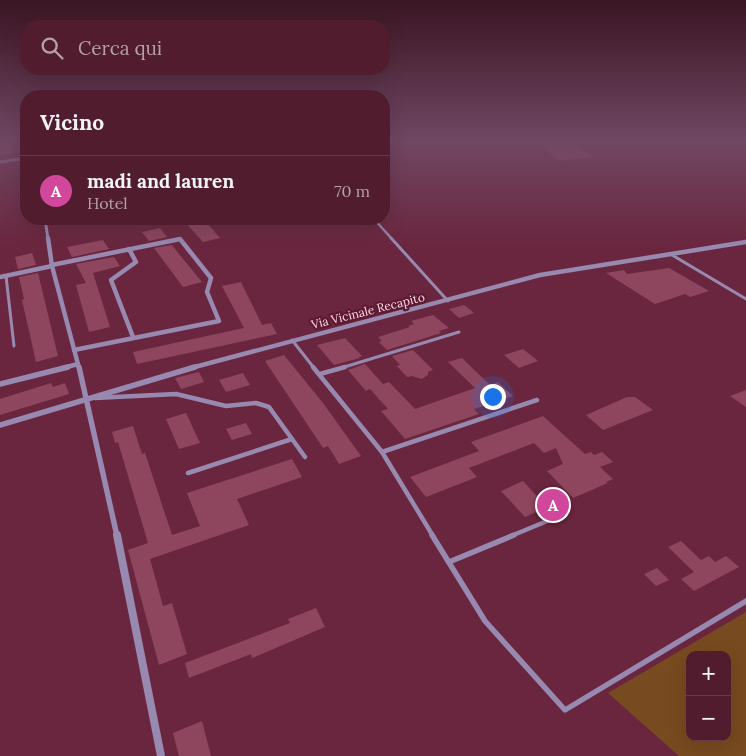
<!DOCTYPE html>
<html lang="it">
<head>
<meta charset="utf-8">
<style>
	body { margin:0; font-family:Lora,serif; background:#562536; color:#f1f3f6 }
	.controls { position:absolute; right:15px; bottom:15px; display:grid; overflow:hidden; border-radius:10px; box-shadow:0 5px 20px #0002 }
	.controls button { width:45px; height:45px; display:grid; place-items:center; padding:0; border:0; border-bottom:1px solid #673a4a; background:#501c2e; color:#f1f3f6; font:25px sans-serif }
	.you { position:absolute; left:492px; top:396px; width:18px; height:18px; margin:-12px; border:4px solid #fff; border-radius:50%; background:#1a73e8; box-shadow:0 0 0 8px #1a73e833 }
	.badge { display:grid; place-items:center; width:32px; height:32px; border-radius:50%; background:#5bcebb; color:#fff; font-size:16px; font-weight:700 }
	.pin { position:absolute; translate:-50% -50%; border:2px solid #fff; box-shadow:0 1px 5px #0006 }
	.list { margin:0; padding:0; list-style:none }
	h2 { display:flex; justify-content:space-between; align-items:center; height:65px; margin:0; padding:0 20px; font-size:21px }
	h2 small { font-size:16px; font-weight:400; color:#b4a1aa }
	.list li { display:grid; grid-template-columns:32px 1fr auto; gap:15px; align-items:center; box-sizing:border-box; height:70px; padding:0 20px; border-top:1px solid #673a4a }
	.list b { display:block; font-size:19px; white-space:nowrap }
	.list p { margin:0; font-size:16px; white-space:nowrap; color:#b4a1aa }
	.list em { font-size:16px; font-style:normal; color:#b4a1aa }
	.icon { flex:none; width:28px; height:28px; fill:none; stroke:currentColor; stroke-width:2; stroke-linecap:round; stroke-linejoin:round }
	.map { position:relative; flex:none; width:746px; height:756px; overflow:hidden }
	.search { position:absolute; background:#501c2e; box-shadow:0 5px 20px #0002; left:20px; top:20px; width:370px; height:55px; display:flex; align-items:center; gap:12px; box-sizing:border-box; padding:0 18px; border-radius:20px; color:#b4a1aa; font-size:19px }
	.panel { position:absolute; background:#501c2e; box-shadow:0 5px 20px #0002; left:20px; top:90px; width:370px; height:135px; border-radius:20px }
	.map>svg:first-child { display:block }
	.green { fill:#784a1f; fill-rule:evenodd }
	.building { fill:#8e465e }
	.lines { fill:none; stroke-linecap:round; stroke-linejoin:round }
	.lane-far3 { stroke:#9789b0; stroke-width:2.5 }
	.lane-far2 { stroke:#9789b0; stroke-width:3 }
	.lane-far1 { stroke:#9789b0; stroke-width:4.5 }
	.lane { stroke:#9789b0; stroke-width:5.5 }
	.street-far3 { stroke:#9789b0; stroke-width:3 }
	.street-far2 { stroke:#9789b0; stroke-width:4.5 }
	.street-far1 { stroke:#9789b0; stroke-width:5.5 }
	.street { stroke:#9789b0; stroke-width:8 }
	.labels { text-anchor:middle; stroke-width:4.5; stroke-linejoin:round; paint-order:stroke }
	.street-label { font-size:12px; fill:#fbd9e1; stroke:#5e1a34 }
</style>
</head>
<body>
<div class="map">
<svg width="746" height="756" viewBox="0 0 746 756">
	<rect width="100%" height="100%" fill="#6a263e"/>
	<path class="green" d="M746,612V756H679L608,693ZM690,655H727V737H690Z"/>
	<g class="building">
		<path d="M10,143L14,153L0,155V144Z"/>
		<path d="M556,143L559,145L575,144L594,157L559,161L539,144Z"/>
		<path d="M204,220L214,231L220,238L203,242L187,224Z"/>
		<path d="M160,228L167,237L149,241L142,232Z"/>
		<path d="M103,240L109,249L72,257L67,247Z"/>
		<path d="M172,245L179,254L202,282L183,287L154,248Z"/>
		<path d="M32,253L36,265L18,269L15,257Z"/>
		<path d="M114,257L120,266L93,273L110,327L89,332L76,285L86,283L76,264Z"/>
		<path d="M669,268L709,291L690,297L685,294L655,304L606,273L624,270L627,274Z"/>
		<path d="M38,273L58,356L36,362L22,300L24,299L19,277Z"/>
		<path d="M241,282L262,325L271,323L277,334L137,364L133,352L244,328L222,286Z"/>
		<path d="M464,305L474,313L459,318L449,309Z"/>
		<path d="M433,315L449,328L439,331L441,333L387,350L379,342L382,341L378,337L410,327L408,326L414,324L411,321Z"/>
		<path d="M345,338L362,356L359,357L360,358L334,365L317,345Z"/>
		<path d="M523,349L538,361L519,368L504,355Z"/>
		<path d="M413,350L433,370L428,372V375L422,379L412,376L407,377L397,366L400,365L392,356Z"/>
		<path d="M284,355L323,403L361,456L339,464L328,446L323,448L265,361Z"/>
		<path d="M462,358L490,385L498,382L513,396L474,409L479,414L405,439L381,411L388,409L370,389L366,391L348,370L365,364L383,384L389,382L415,409L475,388L448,362Z"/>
		<path d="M199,372L204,382L181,389L175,378Z"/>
		<path d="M243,373L250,385L226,392L219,380Z"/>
		<path d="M51,383L53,387L65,383L69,394L0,415V399Z"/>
		<path d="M746,390V407L730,396Z"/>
		<path d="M627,397H635L653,410L603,430L586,415Z"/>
		<path d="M186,413L200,443L179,449L166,419Z"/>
		<path d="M543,416L585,454L591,452L594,455L602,452L613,462L600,467L613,479L606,482L608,483L573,498L547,471L563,464L556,448L544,453L534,443L469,468L477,477L426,497L410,477L479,451L471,442Z"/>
		<path d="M246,423L252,434L232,440L226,429Z"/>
		<path d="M133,426L142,454L145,453L172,535L200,526L187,493L292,459L302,477L237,499L249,525L150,559L163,606L172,603L187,654L159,665L128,550L148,543L118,442L115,443L112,432Z"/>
		<path d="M523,481L547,507L525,517L501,491Z"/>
		<path d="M681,541L701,560L709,556L715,562L726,556L739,567L694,591L681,579L694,572L668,547Z"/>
		<path d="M657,568L669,580L656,586L644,574Z"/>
		<path d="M316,608L325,627L252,658L251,654L189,678L185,663L290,623L288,619Z"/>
		<path d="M202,721L211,756H179L173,733Z"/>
	</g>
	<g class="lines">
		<path class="lane-far3" d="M374,219L392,239"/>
		<g class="lane-far2">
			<path d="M391,238L448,301"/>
			<path d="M672,255L746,299"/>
			<path d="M6,276L14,346"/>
			<path d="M292,340L314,368"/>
			<path d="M341,368L459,332"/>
		</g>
		<g class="lane-far1">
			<path d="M313,367L382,452L433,536"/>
			<path d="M320,374L345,367"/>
			<path d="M95,398L176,394L226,406L256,403L269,407L305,457"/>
			<path d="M382,452L537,400"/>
			<path d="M188,473L292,439"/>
			<path d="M511,536L564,514"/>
		</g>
		<g class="lane">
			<path d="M432,535L485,621L565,710L746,601"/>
			<path d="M449,562L514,535"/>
		</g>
		<g class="street-far3">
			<path d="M25,141L26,143"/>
			<path d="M0,162L26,158"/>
			<path d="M45,219L48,239"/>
		</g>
		<g class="street-far2">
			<path d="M48,238L52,266L79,368"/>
			<path d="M129,249L136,262L111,280L133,337"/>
			<path d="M52,265L180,239L211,278L207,292L219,321L74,350"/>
			<path d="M0,277L52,266"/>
			<path d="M63,368L78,364"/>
			<path d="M191,368L540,275L746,242"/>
		</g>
		<g class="street-far1">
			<path d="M79,367L117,536"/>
			<path d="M0,384L68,367"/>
			<path d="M0,425L195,367"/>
		</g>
		<path class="street" d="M117,535L161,756"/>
	</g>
	<linearGradient id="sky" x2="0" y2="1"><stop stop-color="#3a1522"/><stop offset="0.57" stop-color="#704763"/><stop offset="1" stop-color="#704763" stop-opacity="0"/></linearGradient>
	<rect width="746" height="246" fill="url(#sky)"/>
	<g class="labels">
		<g class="street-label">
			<text transform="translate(368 311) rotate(-14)" y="4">Via Vicinale Recapito</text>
		</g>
	</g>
</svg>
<div class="controls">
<button>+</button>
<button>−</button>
</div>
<div class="you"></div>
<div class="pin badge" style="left:553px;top:505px;background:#d1479c">A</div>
<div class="search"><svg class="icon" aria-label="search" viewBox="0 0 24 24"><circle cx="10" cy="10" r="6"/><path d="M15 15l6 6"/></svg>Cerca qui</div>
<section class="panel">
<h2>Vicino<small></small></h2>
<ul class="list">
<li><span class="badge" style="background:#d1479c">A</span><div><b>madi and lauren</b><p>Hotel</p></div><em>70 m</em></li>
</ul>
</section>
</div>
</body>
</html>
